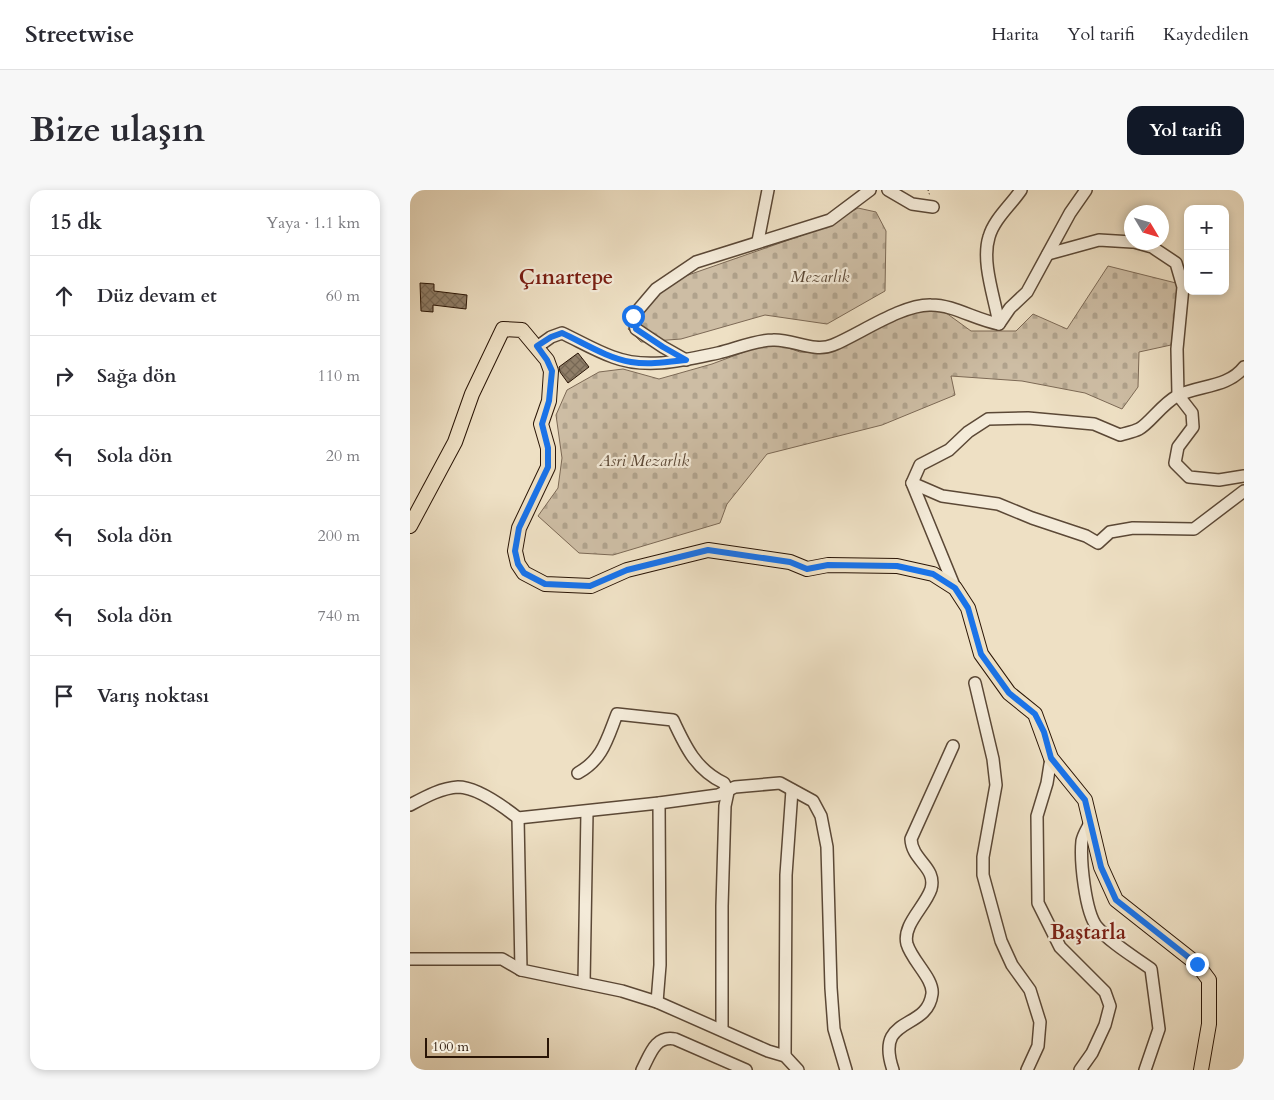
<!DOCTYPE html>
<html lang="tr">
<head>
<meta charset="utf-8">
<style>
	body { margin:0; font-family:Cardo,serif; background:#f7f7f7; color:#2b2b33 }
	.controls { position:absolute; right:15px; top:15px; display:grid; overflow:hidden; border-radius:10px; box-shadow:0 2px 8px #0003 }
	.controls button { width:45px; height:45px; display:grid; place-items:center; padding:0; border:0; border-bottom:1px solid #e1e1e2; background:#fff; color:#2b2b33; font:25px sans-serif }
	.compass { position:absolute; left:714px; top:15px; width:45px; height:45px; border-radius:50%; background:#fff; box-shadow:0 2px 8px #0003; rotate:128deg }
	.scale { position:absolute; left:15px; bottom:12px; width:124px; box-sizing:border-box; padding-left:5px; border:2px solid #2a1506; border-top:0; font-size:14px; line-height:18px; white-space:nowrap; color:#2a1506; -webkit-text-stroke:4px #f4ebd9; paint-order:stroke }
	.stop { position:absolute; width:15px; height:15px; margin:-11px; border:4px solid #1a73e8; border-radius:50%; background:#fff }
	.stop.end { background:#1a73e8; border-color:#fff; box-shadow:0 1px 5px #0008 }
	.list { margin:0; padding:0; list-style:none }
	h2 { display:flex; justify-content:space-between; align-items:center; height:65px; margin:0; padding:0 20px; font-size:21px }
	h2 small { font-size:16px; font-weight:400; color:#7c7c81 }
	.list li { display:grid; grid-template-columns:32px 1fr auto; gap:15px; align-items:center; box-sizing:border-box; height:80px; padding:0 20px; border-top:1px solid #e1e1e2 }
	.list b { display:block; font-size:19px; white-space:nowrap }
	.list em { font-size:16px; font-style:normal; color:#7c7c81 }
	.icon { flex:none; width:28px; height:28px; fill:none; stroke:currentColor; stroke-width:2; stroke-linecap:round; stroke-linejoin:round }
	.map { position:relative; flex:none; width:834px; height:880px; overflow:hidden; border-radius:15px }
	header { display:flex; align-items:center; gap:30px; box-sizing:border-box; height:70px; padding:0 25px; background:#fff; border-bottom:1px solid #e1e1e2 }
	header strong { font-size:24px }
	nav { display:flex; gap:28px; margin-inline-start:auto; font-size:18px }
	.intro { display:flex; align-items:center; justify-content:space-between; box-sizing:border-box; height:120px; padding:0 30px }
	h1 { margin:0; font-size:35px }
	.button { padding:12px 22px; border-radius:15px; background:#111827; color:#fff; font-size:18px; font-weight:700 }
	main { display:flex; gap:30px; padding:0 30px }
	aside { flex:1; background:#fff; border-radius:15px; box-shadow:0 2px 8px #0003 }
	.map>svg:first-child { display:block }
	.cemetery { fill:url(#cemetery-stones); stroke:#7c6955 }
	.building { fill:url(#building-cross-hatch); stroke:#2a1506 }
	.lines { fill:none; stroke-linecap:round; stroke-linejoin:round }
	.minor-casing { stroke:#5b4836; stroke-width:14 }
	.major-casing { stroke:#2a1506; stroke-width:16 }
	.path { stroke:#2a1506; stroke-width:1; stroke-dasharray:1 2.5; stroke-linecap:butt }
	.minor { stroke:#f4ebd9; stroke-width:11 }
	.major { stroke:#eee0c4; stroke-width:14 }
	.route { stroke:#1a73e8; stroke-width:6 }
	.labels { text-anchor:middle; stroke-width:4.5; stroke-linejoin:round; paint-order:stroke }
	.park-label { font-size:16px; font-style:italic; fill:#5b4735; stroke:#f4ebd9 }
	.district-label { font-size:21px; font-weight:bold; fill:#7a1f14; stroke:#f4ebd9 }
</style>
</head>
<body>
<header>
<strong>Streetwise</strong>
<nav><a>Harita</a><a>Yol tarifi</a><a>Kaydedilen</a></nav>
</header>
<div class="intro"><h1>Bize ulaşın</h1><a class="button">Yol tarifi</a></div>
<main>
<aside>
<h2>15 dk<small>Yaya · 1.1 km</small></h2>
<ul class="list">
<li><svg class="icon" aria-label="ahead" viewBox="0 0 24 24"><path d="M12 20V5M6 11l6-6 6 6"/></svg><div><b>Düz devam et</b></div><em>60 m</em></li>
<li><svg class="icon" aria-label="right" viewBox="0 0 24 24"><path d="M7 20v-9h11M14 6l5 5-5 5"/></svg><div><b>Sağa dön</b></div><em>110 m</em></li>
<li><svg class="icon" aria-label="left" viewBox="0 0 24 24"><path d="M17 20v-9H6M10 6l-5 5 5 5"/></svg><div><b>Sola dön</b></div><em>20 m</em></li>
<li><svg class="icon" aria-label="left" viewBox="0 0 24 24"><path d="M17 20v-9H6M10 6l-5 5 5 5"/></svg><div><b>Sola dön</b></div><em>200 m</em></li>
<li><svg class="icon" aria-label="left" viewBox="0 0 24 24"><path d="M17 20v-9H6M10 6l-5 5 5 5"/></svg><div><b>Sola dön</b></div><em>740 m</em></li>
<li><svg class="icon" aria-label="arrive" viewBox="0 0 24 24"><path d="M6 21V4h12l-3 4 3 4H6"/></svg><div><b>Varış noktası</b></div></li>
</ul>
</aside>
<div class="map">
<svg width="834" height="880" viewBox="0 0 834 880">
	<defs>
		<pattern id="cemetery-stones" width="16" height="16" patternUnits="userSpaceOnUse" patternTransform="scale(1.25)"><rect width="16" height="16" fill="#cdbda4"/><path d="M2 7V4a2 2 0 0 1 4 0v3zM10 15v-3a2 2 0 0 1 4 0v3z" fill="#b0a28c"/></pattern>
		<pattern id="building-cross-hatch" width="8" height="8" patternUnits="userSpaceOnUse" patternTransform="scale(1.25)"><rect width="8" height="8" fill="#907f69"/><path d="M0 0l8 8M0 8l8-8" fill="none" stroke="#766754"/></pattern>
	</defs>
	<rect width="100%" height="100%" fill="#eee0c4"/>
	<filter id="stains"><feTurbulence type="fractalNoise" baseFrequency=".004" numOctaves="4"/><feColorMatrix values="0 0 0 0 .2 0 0 0 0 .09 0 0 0 0 .02 0 0 0 .5 -.17"/></filter>
	<radialGradient id="worn" r=".72"><stop offset=".6" stop-color="#630" stop-opacity="0"/><stop offset="1" stop-color="#630" stop-opacity=".3"/></radialGradient>
	<g class="cemetery">
		<path d="M448,18L466,22L476,41L475,101L417,134L355,125L271,149L231,152L218,139L234,116L261,91L413,38Z"/>
		<path d="M698,76L770,94L761,155L729,162L728,197L712,219L675,203L612,191L541,186L545,205L472,235L357,264L317,314L310,333L203,365L169,363L128,326L148,298L152,268L146,225L157,200L189,182L213,179L249,189L302,174L361,152L390,162L417,163L484,126L515,118L532,120L561,141H606L623,124L657,139Z"/>
	</g>
	<g class="building">
		<path d="M10,93L24,94V101L57,105L56,119L23,115V122L11,121Z"/>
		<path d="M168,163L179,177L158,193L150,182L149,177Z"/>
	</g>
	<g class="lines">
		<g class="minor-casing">
			<g id="minor">
				<path d="M478,0L502,14L523,17"/>
				<path d="M348,51L358,0"/>
				<path d="M724,52L742,57L766,73L773,97L767,159L768,205L782,223L783,237L768,257L765,273L779,287L809,290L834,286"/>
				<path d="M638,64L689,50L722,52"/>
				<path d="M589,134C585,109 571,72 579,47C584,29 601,15 611,0"/>
				<path d="M127,157L141,147L152,143C169,151 186,161 203,167C237,180 275,170 308,163C325,159 346,150 363,150C383,149 404,163 423,155C450,144 492,114 521,115C544,115 566,130 589,134L600,118L617,102L660,23L676,0"/>
				<path d="M276,170L253,157L226,139L223,126L246,99L286,72L420,30L460,0"/>
				<path d="M502,293L532,306L588,314L622,328L676,346L688,353L700,342L723,338L784,339L834,301"/>
				<path d="M545,398L502,293L510,275L539,260L558,242L578,229L618,228L684,234L710,245C716,243 723,242 729,239C739,234 752,214 767,206C788,195 818,198 834,177"/>
				<path d="M565,493L583,569L586,595L573,667V685L591,751L602,775L620,800L630,832L628,856L617,880"/>
				<path d="M641,568L637,593L627,626L628,713L650,757L695,802L700,816L695,835L682,863L670,880"/>
				<path d="M168,583C193,569 197,549 207,524L263,530C275,556 286,580 314,593L318,602L315,616L312,716V840"/>
				<path d="M0,615C15,607 31,598 48,597C67,597 94,617 108,628L249,613L308,605L325,597L370,593L403,611L411,626L417,657L421,798L424,839L436,880"/>
				<path d="M108,628L111,780L212,801L247,812L358,861L375,866L388,880"/>
				<path d="M680,633C677,639 673,645 672,651C670,670 675,722 687,737C702,754 723,766 741,779L749,839L735,880"/>
				<path d="M0,769H92L111,780"/>
				<path d="M174,793L177,622"/>
				<path d="M247,812L250,775L249,613"/>
				<path d="M375,866L376,685L382,600"/>
				<path d="M232,880C240,865 245,845 265,849L336,880"/>
				<path d="M483,880C464,824 517,842 522,804C524,789 502,771 497,754C492,735 515,717 521,699C527,677 502,671 501,649L543,556"/>
			</g>
		</g>
		<g class="major-casing">
			<path id="major" d="M0,336L45,252L62,204L93,139L112,140L137,170L141,181L139,211L131,234L138,258V277L109,338L105,361L108,374L114,383L135,394L181,396L217,380L298,360L380,372L397,379L418,375L487,376L523,384L545,398L558,418L571,464L599,503L625,524L641,568L675,610L691,677L706,710L787,774L799,790V834L791,880"/>
		</g>
		<path class="path" d="M518,0L520,6"/>
		<use href="#minor" class="minor"/>
		<use href="#major" class="major"/>
	</g>
	<g class="lines">
		<path class="route" d="M223,126L226,139L253,157L276,170C258,172 239,175 221,172C197,168 174,153 152,143L141,147L127,156L137,170L142,181L139,211L132,234L138,258V277L109,338L105,361L108,374L114,383L135,394L180,396L217,380L298,360L380,372L397,379L418,375L487,376L523,384L545,398L558,418L571,464L599,503L625,524L634,542L641,568L675,610L691,677L706,710L787,774"/>
	</g>
	<g class="labels">
		<g class="park-label">
			<text x="410" y="92">Mezarlık</text>
			<text x="234" y="276">Asri Mezarlık</text>
		</g>
		<g class="district-label">
			<text x="156" y="94">Çınartepe</text>
			<text x="678" y="749">Baştarla</text>
		</g>
	</g>
	<rect width="100%" height="100%" filter="url(#stains)"/>
	<rect width="100%" height="100%" fill="url(#worn)"/>
</svg>
<div class="controls">
<button>+</button>
<button>−</button>
</div>
<svg class="compass" viewBox="-18 -18 36 36"><path d="M0-13l5 13h-10z" fill="#e53935"/><path d="M0 13l5-13h-10z" fill="#7c7c81"/></svg>
<div class="scale">100 m</div>
<div class="stop" style="left:223px;top:126px"></div>
<div class="stop end" style="left:787px;top:774px"></div>
</div>
</main>
</body>
</html>
